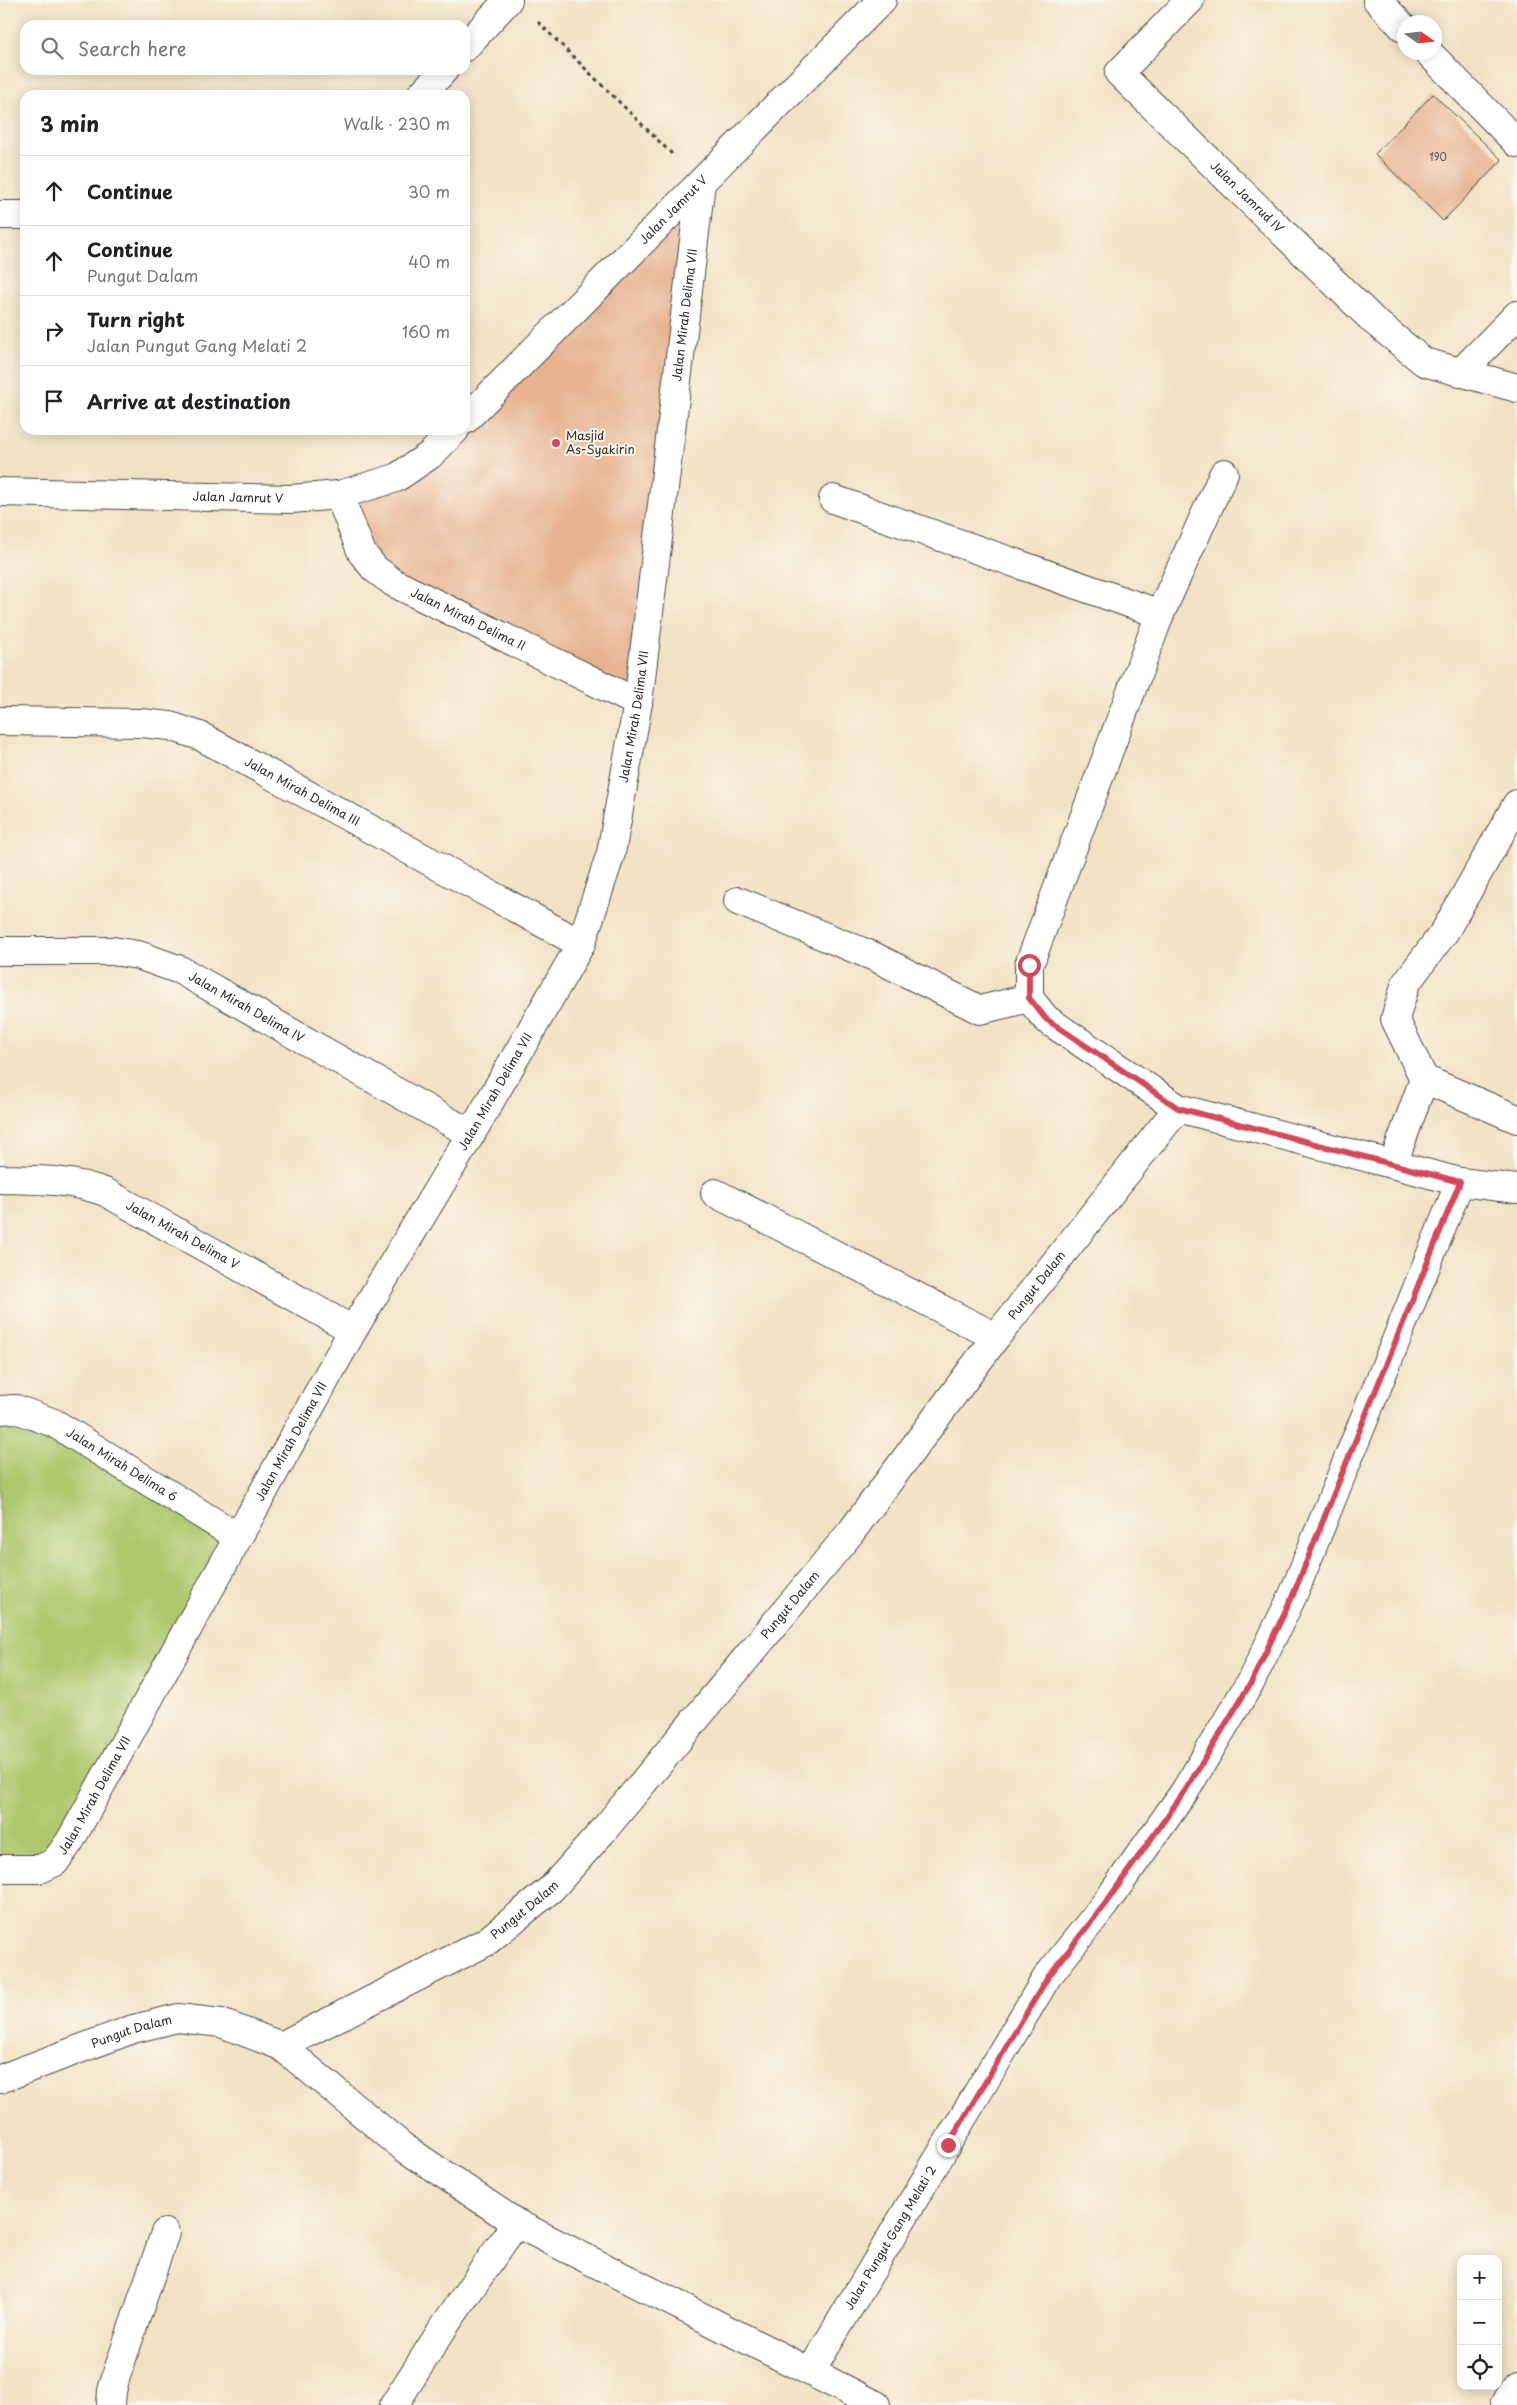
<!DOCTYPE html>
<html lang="en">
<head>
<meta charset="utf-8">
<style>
	body { margin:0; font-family:"Playpen Sans",sans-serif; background:#f6f6f6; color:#202124 }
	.controls { position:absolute; right:15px; bottom:15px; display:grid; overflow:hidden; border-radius:10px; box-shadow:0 2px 12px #0003 }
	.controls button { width:45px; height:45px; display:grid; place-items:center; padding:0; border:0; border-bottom:1px solid #e0e0e0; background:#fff; color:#202124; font:25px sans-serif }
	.compass { position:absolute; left:1397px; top:15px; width:45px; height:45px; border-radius:50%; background:#fff; box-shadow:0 2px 12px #0003; rotate:104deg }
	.stop { position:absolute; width:15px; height:15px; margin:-11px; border:4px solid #d1495b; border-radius:50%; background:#fff }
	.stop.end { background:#d1495b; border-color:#fff; box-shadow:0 1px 5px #0008 }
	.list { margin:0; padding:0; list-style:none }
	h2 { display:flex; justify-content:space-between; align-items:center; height:65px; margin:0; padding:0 20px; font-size:21px }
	h2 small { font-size:16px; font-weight:400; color:#757577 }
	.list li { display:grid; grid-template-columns:32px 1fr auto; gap:15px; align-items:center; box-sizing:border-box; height:70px; padding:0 20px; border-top:1px solid #e0e0e0 }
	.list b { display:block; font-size:19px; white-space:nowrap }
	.list p { margin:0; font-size:16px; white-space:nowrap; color:#757577 }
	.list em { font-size:16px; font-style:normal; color:#757577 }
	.icon { flex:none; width:28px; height:28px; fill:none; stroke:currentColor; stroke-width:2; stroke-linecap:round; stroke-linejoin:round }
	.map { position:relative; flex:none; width:1517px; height:2405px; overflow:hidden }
	.search { position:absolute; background:#fff; box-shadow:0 2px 12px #0003; left:20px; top:20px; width:450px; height:55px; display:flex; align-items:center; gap:12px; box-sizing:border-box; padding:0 18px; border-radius:15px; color:#757577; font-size:19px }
	.panel { position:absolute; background:#fff; box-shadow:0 2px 12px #0003; left:20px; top:90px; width:450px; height:345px; border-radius:15px }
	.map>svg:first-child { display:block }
	.green { fill:#afc86d; stroke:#6d7a4c }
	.building { fill:#e7b391 }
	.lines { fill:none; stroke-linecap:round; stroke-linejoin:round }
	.minor-casing { stroke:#494642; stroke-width:30 }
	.path { stroke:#494642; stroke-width:3; stroke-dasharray:4 4; stroke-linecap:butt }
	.minor { stroke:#fff; stroke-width:28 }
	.route { stroke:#d1495b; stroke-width:6 }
	.poi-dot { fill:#d1495b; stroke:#fbf7ec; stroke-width:2 }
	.labels { text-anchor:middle; stroke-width:4; stroke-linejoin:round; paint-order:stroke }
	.number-label { font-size:10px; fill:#5a4d44 }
	.street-label { font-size:12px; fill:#2b2b2b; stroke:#fbf7ec }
	.poi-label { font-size:12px; fill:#2b2b2b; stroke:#fbf7ec; text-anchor:start }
</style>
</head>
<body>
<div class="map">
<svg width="1517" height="2405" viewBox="0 0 1517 2405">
	<rect width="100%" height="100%" fill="#fbf7ec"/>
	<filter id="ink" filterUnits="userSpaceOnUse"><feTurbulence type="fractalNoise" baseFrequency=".02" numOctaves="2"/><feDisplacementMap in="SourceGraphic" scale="10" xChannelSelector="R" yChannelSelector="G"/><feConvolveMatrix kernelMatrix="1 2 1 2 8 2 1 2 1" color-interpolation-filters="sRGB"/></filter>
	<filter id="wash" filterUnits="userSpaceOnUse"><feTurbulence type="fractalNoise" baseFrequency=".0096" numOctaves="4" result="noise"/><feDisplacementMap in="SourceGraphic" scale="20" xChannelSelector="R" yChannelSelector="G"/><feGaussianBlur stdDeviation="1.12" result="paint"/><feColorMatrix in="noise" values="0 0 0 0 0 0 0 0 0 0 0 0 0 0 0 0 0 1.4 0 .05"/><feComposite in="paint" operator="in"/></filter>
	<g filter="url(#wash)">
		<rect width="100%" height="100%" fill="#f2e2c5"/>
		<path class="green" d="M0,1410L238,1537L55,1862L0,1869Z"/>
		<g id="blocks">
			<g class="building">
				<path d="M1433,94L1502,160L1443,221L1375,154Z"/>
				<path d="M701,183L638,703L394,583L339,495L396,478Z"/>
			</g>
		</g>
	</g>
	<g filter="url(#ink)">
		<use href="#blocks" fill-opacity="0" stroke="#494642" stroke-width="1"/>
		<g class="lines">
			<g class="minor-casing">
				<g id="minor">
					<path id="s1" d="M1190,0L1119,73L1374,321L1424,362L1517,388"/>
					<path d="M1377,0L1404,28"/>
					<path d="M465,47L508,0"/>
					<path d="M1428,52L1517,143"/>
					<path d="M421,95L444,70"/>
					<path d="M0,215H25"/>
					<path d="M1460,373L1517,315"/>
					<path id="s2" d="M465,420L882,0"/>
					<path id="s3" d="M0,492L292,499L339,495L396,478L430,455L455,430"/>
					<path id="s4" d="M339,495L362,553L375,569L394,583L638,703"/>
					<path d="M833,499L1160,614"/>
					<path id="s5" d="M0,721L141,723L170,726L200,736L581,944"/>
					<path d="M738,901L875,957L980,1010L1029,998"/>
					<path id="s6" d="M0,951H113L138,955L180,970L471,1134"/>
					<path d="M1424,1079L1517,1119"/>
					<path d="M1178,1108L1046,1019L1029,998V965L1160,614L1224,473"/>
					<path d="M1393,1164L1424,1079L1395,1019L1406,983L1445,931L1517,804"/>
					<path id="s7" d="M0,1179C37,1180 70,1179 105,1192L353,1330"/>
					<path d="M715,1193L996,1337"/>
					<path id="s8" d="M0,1410L16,1409L54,1423L238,1537"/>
					<path id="s9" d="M0,1869H40L55,1862L70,1841L353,1330L471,1134L581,944L611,853L638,703L701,183"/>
					<path d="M281,2046L403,2147L516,2223L876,2405"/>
					<path id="s10" d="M0,2079L133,2029L178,2018L221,2023L281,2046L486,1942L551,1889L602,1832L851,1532L996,1337L1178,1108L1460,1182L1517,1189"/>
					<path id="s11" d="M811,2371L1047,1977L1105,1904L1185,1791L1251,1681L1293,1595L1460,1182"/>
					<path d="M111,2405L112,2391L116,2376L165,2233"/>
					<path d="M394,2405L445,2325L516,2223"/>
					<path d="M1504,2405L1517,2386"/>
				</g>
			</g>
			<path class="path" d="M538,22L674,156"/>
			<use href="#minor" class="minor"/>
		</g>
	</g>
	<g class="lines" filter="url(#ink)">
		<path class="route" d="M948,2145L1048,1977L1105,1904L1185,1791L1252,1681L1293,1595L1460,1182L1178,1108L1046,1019L1029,998V965"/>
	</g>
	<circle class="poi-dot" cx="556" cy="443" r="5"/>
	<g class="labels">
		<g class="number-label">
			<text x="1438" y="161">190</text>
		</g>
		<g class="street-label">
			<text dy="4" stroke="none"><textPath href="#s1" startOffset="280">Jalan Jamrud IV</textPath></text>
			<text dy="4" stroke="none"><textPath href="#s2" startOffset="296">Jalan Jamrut V</textPath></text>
			<text dy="4" stroke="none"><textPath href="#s9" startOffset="1754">Jalan Mirah Delima VII</textPath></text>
			<text dy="4" stroke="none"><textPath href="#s3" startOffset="238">Jalan Jamrut V</textPath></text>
			<text dy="4" stroke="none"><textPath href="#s4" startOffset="189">Jalan Mirah Delima II</textPath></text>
			<text dy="4" stroke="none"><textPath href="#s9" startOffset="1349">Jalan Mirah Delima VII</textPath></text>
			<text dy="4" stroke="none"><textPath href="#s5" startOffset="318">Jalan Mirah Delima III</textPath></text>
			<text dy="4" stroke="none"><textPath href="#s6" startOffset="259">Jalan Mirah Delima IV</textPath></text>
			<text dy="4" stroke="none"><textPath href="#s9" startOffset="944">Jalan Mirah Delima VII</textPath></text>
			<text dy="4" stroke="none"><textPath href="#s7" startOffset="195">Jalan Mirah Delima V</textPath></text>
			<text dy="4" stroke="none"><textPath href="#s10" startOffset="1385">Pungut Dalam</textPath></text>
			<text dy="4" stroke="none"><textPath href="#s9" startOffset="539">Jalan Mirah Delima VII</textPath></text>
			<text dy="4" stroke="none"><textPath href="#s8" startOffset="136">Jalan Mirah Delima 6</textPath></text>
			<text dy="4" stroke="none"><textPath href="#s10" startOffset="981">Pungut Dalam</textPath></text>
			<text dy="4" stroke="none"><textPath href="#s9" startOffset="134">Jalan Mirah Delima VII</textPath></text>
			<text dy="4" stroke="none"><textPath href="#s10" startOffset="576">Pungut Dalam</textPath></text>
			<text dy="4" stroke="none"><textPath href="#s10" startOffset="140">Pungut Dalam</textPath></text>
			<text dy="4" stroke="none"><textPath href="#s11" startOffset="155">Jalan Pungut Gang Melati 2</textPath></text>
		</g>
		<g class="poi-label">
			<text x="566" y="440">Masjid<tspan x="566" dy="14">As-Syakirin</tspan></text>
		</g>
	</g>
</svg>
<div class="controls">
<button>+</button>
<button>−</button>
<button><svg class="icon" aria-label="locate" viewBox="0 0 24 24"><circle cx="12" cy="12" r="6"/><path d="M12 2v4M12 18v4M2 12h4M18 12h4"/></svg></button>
</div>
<svg class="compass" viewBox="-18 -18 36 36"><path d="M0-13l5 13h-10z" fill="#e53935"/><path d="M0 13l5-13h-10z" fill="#757577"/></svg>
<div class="stop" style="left:1029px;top:965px"></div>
<div class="stop end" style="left:948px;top:2145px"></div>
<div class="search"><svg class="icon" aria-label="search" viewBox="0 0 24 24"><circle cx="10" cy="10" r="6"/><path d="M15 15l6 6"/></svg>Search here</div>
<section class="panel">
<h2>3 min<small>Walk · 230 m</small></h2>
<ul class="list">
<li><svg class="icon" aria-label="ahead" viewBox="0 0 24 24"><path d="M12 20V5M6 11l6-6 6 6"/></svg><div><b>Continue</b></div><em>30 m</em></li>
<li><svg class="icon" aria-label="ahead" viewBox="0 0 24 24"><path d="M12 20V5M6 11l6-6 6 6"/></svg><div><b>Continue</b><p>Pungut Dalam</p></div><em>40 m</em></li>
<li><svg class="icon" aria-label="right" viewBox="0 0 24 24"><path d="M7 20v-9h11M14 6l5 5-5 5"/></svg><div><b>Turn right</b><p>Jalan Pungut Gang Melati 2</p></div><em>160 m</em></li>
<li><svg class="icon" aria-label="arrive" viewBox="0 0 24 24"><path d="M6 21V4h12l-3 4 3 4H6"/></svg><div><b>Arrive at destination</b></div></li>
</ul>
</section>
</div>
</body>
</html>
